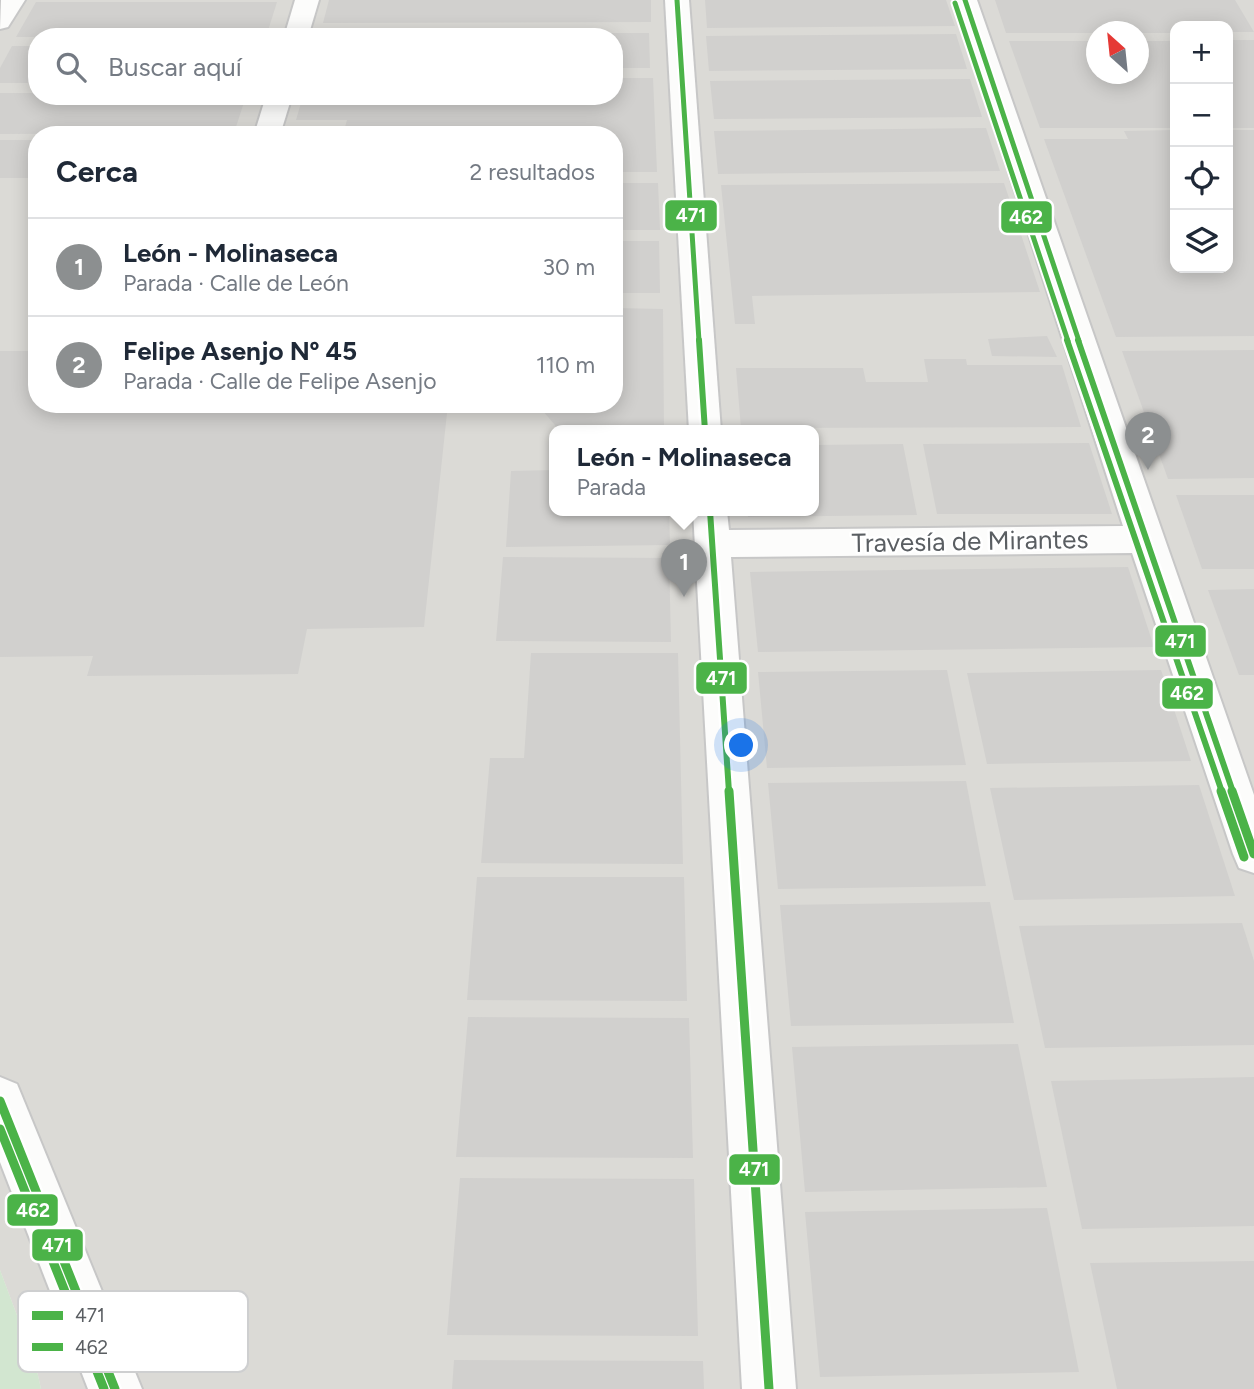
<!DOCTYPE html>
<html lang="es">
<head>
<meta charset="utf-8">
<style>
	body { margin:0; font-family:Figtree,sans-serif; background:#f2f2f3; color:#1f2937 }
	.controls { position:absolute; right:21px; top:21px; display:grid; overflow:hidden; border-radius:14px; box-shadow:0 4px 18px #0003 }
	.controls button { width:63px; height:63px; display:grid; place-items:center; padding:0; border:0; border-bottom:2px solid #e0e1e3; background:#fff; color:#1f2937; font:35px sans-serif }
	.compass { position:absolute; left:1086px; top:21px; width:63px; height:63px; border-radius:50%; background:#fff; box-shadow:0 4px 18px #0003; rotate:333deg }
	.you { position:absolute; left:742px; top:746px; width:24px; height:24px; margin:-18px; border:5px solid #fff; border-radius:50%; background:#1a73e8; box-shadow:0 0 0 10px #1a73e833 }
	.badge { display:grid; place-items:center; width:46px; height:46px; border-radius:50%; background:#8c8f90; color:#fff; font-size:23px; font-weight:700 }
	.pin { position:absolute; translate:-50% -58px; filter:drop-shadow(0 2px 4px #0008) }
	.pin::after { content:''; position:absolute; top:37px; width:24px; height:21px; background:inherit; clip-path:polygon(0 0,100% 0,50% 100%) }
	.popup { position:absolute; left:549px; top:425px; width:270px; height:91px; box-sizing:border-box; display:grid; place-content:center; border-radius:14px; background:#fff; filter:drop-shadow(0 2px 5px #0005); font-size:23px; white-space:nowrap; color:#747a83 }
	.popup b { font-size:26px; color:#1f2937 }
	.popup::after { content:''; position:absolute; left:50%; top:100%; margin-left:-14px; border:14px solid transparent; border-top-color:#fff }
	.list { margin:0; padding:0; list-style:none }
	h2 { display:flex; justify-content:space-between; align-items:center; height:91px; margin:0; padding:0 28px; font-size:30px }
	h2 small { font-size:23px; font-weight:400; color:#747a83 }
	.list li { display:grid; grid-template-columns:46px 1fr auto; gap:21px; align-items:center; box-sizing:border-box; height:98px; padding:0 28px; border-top:2px solid #e0e1e3 }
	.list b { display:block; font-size:26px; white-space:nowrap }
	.list p { margin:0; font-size:23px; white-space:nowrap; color:#747a83 }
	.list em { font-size:23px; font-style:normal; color:#747a83 }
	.icon { flex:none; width:38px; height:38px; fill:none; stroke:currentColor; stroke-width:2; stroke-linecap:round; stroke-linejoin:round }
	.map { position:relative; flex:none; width:1254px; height:1389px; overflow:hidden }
	.search { position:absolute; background:#fff; box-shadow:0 4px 18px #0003; left:28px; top:28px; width:595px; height:77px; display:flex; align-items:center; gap:18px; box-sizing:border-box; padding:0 24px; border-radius:28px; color:#747a83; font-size:26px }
	.panel { position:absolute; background:#fff; box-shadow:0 4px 18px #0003; left:28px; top:126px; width:595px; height:287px; border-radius:28px }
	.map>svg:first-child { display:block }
	.industrial { fill:#dbdad6; fill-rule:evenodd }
	.green { fill:#d2e6d0 }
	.building { fill:#d1d0ce }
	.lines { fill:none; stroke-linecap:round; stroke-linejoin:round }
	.minor-casing { stroke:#c7c7c7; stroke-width:4 }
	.minor { fill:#fcfcfb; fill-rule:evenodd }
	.bus-1-far2-casing { stroke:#fff; stroke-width:9 }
	.bus-1-far1-casing { stroke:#fff; stroke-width:11 }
	.bus-1-casing { stroke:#fff; stroke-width:14 }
	.bus-2-far2-casing { stroke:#fff; stroke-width:9 }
	.bus-2-far1-casing { stroke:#fff; stroke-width:11 }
	.bus-2-casing { stroke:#fff; stroke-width:14 }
	.bus-1-far2 { stroke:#4bb348; stroke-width:5 }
	.bus-1-far1 { stroke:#4bb348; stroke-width:6 }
	.bus-1 { stroke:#4bb348; stroke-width:9 }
	.bus-2-far2 { stroke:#4bb348; stroke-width:5 }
	.bus-2-far1 { stroke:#4bb348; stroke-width:6 }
	.bus-2 { stroke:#4bb348; stroke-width:9 }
	.labels { text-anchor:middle; stroke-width:5; stroke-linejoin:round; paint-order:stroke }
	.street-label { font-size:26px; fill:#5a5e62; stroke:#fff }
	.key { fill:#fff; stroke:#cecfd0; stroke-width:2 }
	.key-label { font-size:19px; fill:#5a5e62 }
	.line-badge { stroke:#fff; stroke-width:2.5 }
	.badge-label { font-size:19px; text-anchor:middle; font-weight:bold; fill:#fff }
</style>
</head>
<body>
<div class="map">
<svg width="1254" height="1389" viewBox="0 0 1254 1389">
	<rect width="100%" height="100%" fill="#eae9e5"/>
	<path class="industrial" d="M0,0H1254V1389H41L36,1366L0,1270ZM1175,26H1228V268H1175ZM1096,32H1138V74H1096ZM37,37H614V96H37ZM37,135H614V404H37ZM554,431H814V511H554Z"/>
	<path class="green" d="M0,1270L36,1366L41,1389H0Z"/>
	<g class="building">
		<path d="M329,0H651V22L323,23Z"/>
		<path d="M705,0H946L955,26L707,28Z"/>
		<path d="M995,0H1235L1254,32H1228V26H1175V33H1006Z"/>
		<path d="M36,2H277L266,37H16Z"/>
		<path d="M320,33H649L650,68H614V37H319Z"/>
		<path d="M956,34L967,69L709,71L706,36Z"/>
		<rect x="1228" y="40" width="26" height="88"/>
		<path d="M1009,41H1096V74H1138V41H1175V128H1040Z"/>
		<path d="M12,46H37V83H0V68Z"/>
		<path d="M614,78H653L657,172H614V135H293L296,127H345L347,120H296L303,96H614Z"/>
		<path d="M970,79L982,117L714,119L710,81Z"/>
		<path d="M0,93H37V96H246L234,133L0,134Z"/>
		<path d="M986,128L1000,171L718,174L714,131Z"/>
		<path d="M1175,130V268H1228V130H1254V336L1116,337L1044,139H1128L1124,131Z"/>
		<rect x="0" y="140" width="37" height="38"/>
		<path d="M614,183H658L660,230H614Z"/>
		<path d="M1004,183L1040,292L752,296L755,324H735L721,185Z"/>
		<path d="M614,241H659L660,293H614Z"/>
		<path d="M614,308L663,309L664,431H560L537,404H614Z"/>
		<path d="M1047,336L1057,357L992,356L988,339Z"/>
		<path d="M1254,350V478L1168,479L1122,351Z"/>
		<path d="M0,351H37V404H448L424,627L307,629L298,674L87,676L93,656L0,657Z"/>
		<path d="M924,359H966L967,365H1062L1081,427L741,428L736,368H863L866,382H928Z"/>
		<path d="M1089,443L1112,514H937L923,444Z"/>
		<path d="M903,444L917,515L748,517L747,511H814V445Z"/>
		<path d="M554,470V511H669L670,545L506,547L511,471Z"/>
		<path d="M1176,495H1254V569H1202Z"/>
		<path d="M503,557L669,558L671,642L496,641Z"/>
		<path d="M1128,567L1154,647L758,652L750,572Z"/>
		<path d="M1254,589V675H1239L1208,590Z"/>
		<path d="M531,653H678L683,864L481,863L490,758H524Z"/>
		<path d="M947,670L966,765L767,768L758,672Z"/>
		<path d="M1161,670L1191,761L987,764L967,673Z"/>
		<path d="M966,781L986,886L778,889L768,783Z"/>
		<path d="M1199,785L1235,896L1014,900L990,788Z"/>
		<path d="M477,877H684L687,1001L467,1000Z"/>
		<path d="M990,902L1014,1023L791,1026L780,905Z"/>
		<path d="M1242,923L1254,961V1045L1045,1048L1019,926Z"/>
		<path d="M468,1017L689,1018L693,1158L456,1157Z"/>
		<path d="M1018,1044L1047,1187L805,1192L792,1047Z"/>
		<path d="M1254,1077V1226L1082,1229L1051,1081Z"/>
		<path d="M460,1178L694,1179L698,1336L447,1335Z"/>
		<path d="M1047,1208L1079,1372L820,1377L805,1212Z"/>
		<path d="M1254,1261V1389H1117L1090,1263Z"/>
		<path d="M454,1360L703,1361L704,1389H452Z"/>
	</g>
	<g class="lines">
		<g class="minor-casing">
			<g id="minor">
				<path d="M1,0H25L8,27L0,29Z"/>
				<path d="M295,0H319L308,37H284Z"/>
				<path d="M665,0H689L721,431H689Z"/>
				<path d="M953,0H977L1254,795V873L1239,868L1233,854L1132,553L731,557L796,1389H742L693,511H727L729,530L1123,526Z"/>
				<path d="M266,96H292L280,135H254Z"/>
				<path d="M0,1077L17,1084L142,1389H88L0,1162Z"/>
			</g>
		</g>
		<use href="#minor" class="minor"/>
		<g class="bus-1-far2-casing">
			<g id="bus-1-far2">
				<path d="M677,0L699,341"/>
				<path d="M965,0L1079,341"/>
			</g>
		</g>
		<g class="bus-1-far1-casing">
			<g id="bus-1-far1">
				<path d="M699,340L705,431"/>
				<path d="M1078,340L1233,792"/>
				<path d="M710,511L729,792"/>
			</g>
		</g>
		<g class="bus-1-casing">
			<g id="bus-1">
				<path d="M729,791L769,1389"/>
				<path d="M1232,791L1254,854"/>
				<path d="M0,1101L115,1389"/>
			</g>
		</g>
		<g class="bus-2-far2-casing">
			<path id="bus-2-far2" d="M955,3L1068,341"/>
		</g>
		<g class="bus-2-far1-casing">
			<path id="bus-2-far1" d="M1067,340L1222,792"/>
		</g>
		<g class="bus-2-casing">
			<g id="bus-2">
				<path d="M1221,791L1244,857"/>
				<path d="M0,1129L104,1389"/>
			</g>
		</g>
		<use href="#bus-1-far2" class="bus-1-far2"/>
		<use href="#bus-1-far1" class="bus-1-far1"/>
		<use href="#bus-1" class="bus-1"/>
		<use href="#bus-2-far2" class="bus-2-far2"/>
		<use href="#bus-2-far1" class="bus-2-far1"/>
		<use href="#bus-2" class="bus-2"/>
	</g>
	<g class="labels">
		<g class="street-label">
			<text transform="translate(970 541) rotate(-1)" y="9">Travesía de Mirantes</text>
		</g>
	</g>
	<rect x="18" y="1291" width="230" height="81" rx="10" class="key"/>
	<rect x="32" y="1311" width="31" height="9" fill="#4bb348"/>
	<rect x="32" y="1343" width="31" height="8" fill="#4bb348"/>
	<g class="key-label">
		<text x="75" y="1322">471</text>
		<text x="75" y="1354">462</text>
	</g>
	<g class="line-badge">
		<rect x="664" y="199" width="54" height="33" rx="7" fill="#4bb348"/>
		<rect x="1000" y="200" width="53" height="34" rx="7" fill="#4bb348"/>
		<rect x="1154" y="624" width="53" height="34" rx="7" fill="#4bb348"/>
		<rect x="695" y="661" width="53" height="34" rx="7" fill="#4bb348"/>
		<rect x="1161" y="677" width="53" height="33" rx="7" fill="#4bb348"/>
		<rect x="728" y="1153" width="53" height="33" rx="7" fill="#4bb348"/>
		<rect x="6" y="1193" width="53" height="34" rx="7" fill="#4bb348"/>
		<rect x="31" y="1228" width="53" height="34" rx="7" fill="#4bb348"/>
	</g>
	<g class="badge-label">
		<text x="691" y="222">471</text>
		<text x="1026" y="224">462</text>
		<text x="1180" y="648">471</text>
		<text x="721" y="685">471</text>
		<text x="1187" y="700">462</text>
		<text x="754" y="1176">471</text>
		<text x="33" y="1217">462</text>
		<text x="57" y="1252">471</text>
	</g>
</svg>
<div class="controls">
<button>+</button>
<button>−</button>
<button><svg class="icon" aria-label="locate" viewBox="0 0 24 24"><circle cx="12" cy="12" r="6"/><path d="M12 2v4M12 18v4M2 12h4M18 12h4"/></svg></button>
<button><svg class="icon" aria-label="layers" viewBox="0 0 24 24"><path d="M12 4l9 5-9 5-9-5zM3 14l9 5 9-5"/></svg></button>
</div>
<svg class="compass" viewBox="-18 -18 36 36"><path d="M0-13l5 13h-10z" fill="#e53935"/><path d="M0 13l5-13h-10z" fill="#747a83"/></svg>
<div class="you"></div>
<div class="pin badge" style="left:684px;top:597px">1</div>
<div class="popup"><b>León - Molinaseca</b>Parada</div>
<div class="pin badge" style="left:1148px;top:470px">2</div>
<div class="search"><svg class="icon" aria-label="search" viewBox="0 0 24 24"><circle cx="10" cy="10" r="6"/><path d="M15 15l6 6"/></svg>Buscar aquí</div>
<section class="panel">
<h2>Cerca<small>2 resultados</small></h2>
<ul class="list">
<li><span class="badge">1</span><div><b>León - Molinaseca</b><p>Parada · Calle de León</p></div><em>30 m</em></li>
<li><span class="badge">2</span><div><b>Felipe Asenjo Nº 45</b><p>Parada · Calle de Felipe Asenjo</p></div><em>110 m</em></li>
</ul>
</section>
</div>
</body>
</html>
